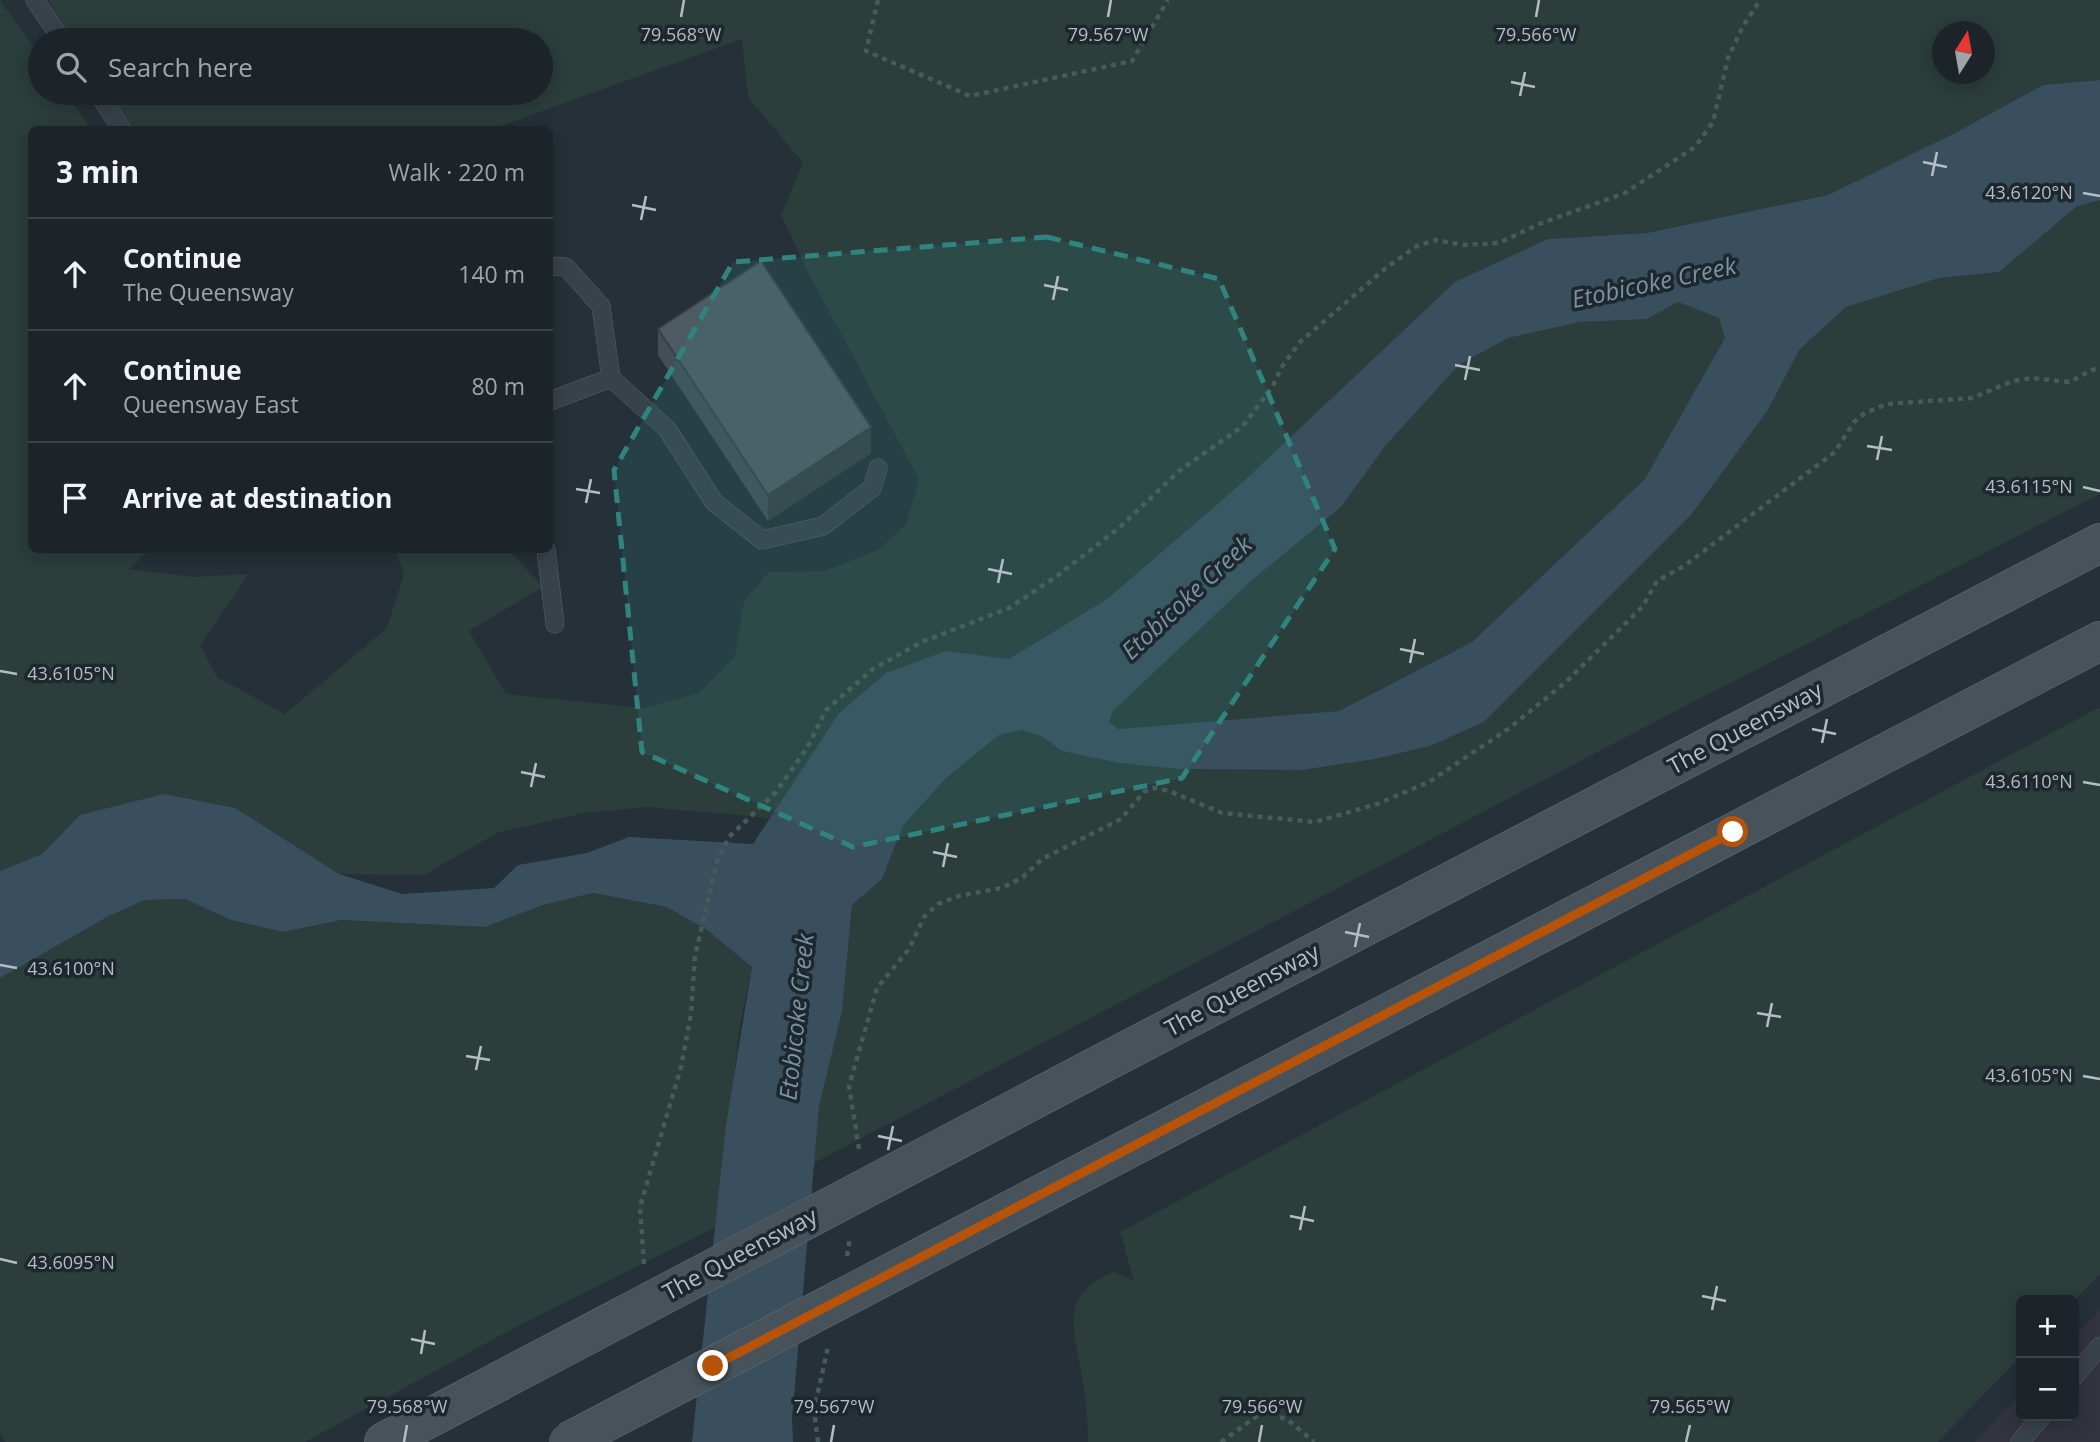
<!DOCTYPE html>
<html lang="en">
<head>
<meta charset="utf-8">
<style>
	body { margin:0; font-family:"Open Sans",sans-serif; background:#293036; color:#f1f3f6 }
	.controls { position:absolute; right:21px; bottom:21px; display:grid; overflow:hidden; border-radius:10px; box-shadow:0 4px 18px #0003 }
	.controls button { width:63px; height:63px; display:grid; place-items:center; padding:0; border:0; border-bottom:2px solid #3a4147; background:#1c242a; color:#f1f3f6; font:35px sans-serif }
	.compass { position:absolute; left:1932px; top:21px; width:63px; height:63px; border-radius:50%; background:#1c242a; box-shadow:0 4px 18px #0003; rotate:11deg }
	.stop { position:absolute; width:21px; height:21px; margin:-16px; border:5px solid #b45309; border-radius:50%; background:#fff }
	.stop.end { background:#b45309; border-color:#fff; box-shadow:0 2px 7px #0008 }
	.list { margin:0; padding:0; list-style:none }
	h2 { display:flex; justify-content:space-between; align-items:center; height:91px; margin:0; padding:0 28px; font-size:30px }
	h2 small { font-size:23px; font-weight:400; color:#a0a4a8 }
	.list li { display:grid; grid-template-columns:46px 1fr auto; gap:21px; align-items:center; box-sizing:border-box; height:112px; padding:0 28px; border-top:2px solid #3a4147 }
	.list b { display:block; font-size:26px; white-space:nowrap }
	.list p { margin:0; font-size:23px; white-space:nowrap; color:#a0a4a8 }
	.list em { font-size:23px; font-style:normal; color:#a0a4a8 }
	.icon { flex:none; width:38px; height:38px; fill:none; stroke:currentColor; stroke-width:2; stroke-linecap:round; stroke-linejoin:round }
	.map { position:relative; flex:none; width:2100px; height:1442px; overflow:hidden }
	.search { position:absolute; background:#1c242a; box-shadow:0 4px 18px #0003; left:28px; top:28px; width:525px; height:77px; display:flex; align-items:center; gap:18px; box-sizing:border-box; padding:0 24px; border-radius:38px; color:#a0a4a8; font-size:26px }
	.panel { position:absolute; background:#1c242a; box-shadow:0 4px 18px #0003; left:28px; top:126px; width:525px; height:427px; border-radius:10px }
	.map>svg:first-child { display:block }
	.medical { fill:#32333e }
	.green { fill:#2b3e3b; fill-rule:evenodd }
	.water { fill:#3a4f5d; fill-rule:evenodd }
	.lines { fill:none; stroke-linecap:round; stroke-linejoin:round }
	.lane-casing { stroke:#566067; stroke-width:19 }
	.secondary-casing { stroke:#566067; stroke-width:40 }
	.path { stroke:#485a59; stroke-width:4.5; stroke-dasharray:5 5; stroke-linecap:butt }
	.lane { stroke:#384249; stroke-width:18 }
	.secondary { stroke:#47525b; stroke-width:38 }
	.secondary-bridge-casing { stroke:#566067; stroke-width:40; stroke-linecap:butt }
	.secondary-bridge { stroke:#47525b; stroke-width:38 }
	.wall { fill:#434e55 }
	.shaded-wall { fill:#374045 }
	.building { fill:#4e5b63; stroke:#374045; stroke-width:2 }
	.route { stroke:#b45309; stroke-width:9 }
	.marked { fill:#30847f; fill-opacity:0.2; stroke:#30847f; stroke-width:5; stroke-dasharray:14 9; stroke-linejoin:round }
	.ticks { fill:none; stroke:#b4bdc4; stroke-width:2.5 }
	.labels { text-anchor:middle; stroke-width:7; stroke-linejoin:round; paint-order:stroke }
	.street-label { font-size:23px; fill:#b4bdc4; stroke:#1d272d }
	.water-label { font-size:24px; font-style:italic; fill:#7893a4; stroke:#1d272d }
	.ticks-label { font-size:18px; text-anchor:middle; fill:#b4bdc4; stroke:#1d272d; stroke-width:7; stroke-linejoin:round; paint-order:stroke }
</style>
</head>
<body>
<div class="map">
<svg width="2100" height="1442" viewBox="0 0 2100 1442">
	<rect width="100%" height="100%" fill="#253038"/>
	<path class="medical" d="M2100,1309V1442H1975L2021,1393V1416H2074V1337Z"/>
	<g class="green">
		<path d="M0,0L40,55V93H66L91,129L32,130V550H150L129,569L193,577L249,574L200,645L217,677L285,714L387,628L404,574L396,550H509L543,587L469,631L506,694L644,708L699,693L735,656L744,601L769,572L825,571L878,550L906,525L919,479L808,272L781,215L803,163L748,97L742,39L492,129H125L103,93H541V40H72L49,0H2100V80L2043,85L1953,134L1828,195L1647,233L1548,239L1244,481L1107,599L1009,659L946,651L839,713L770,818L649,807L584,813L497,833L424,875L339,874L294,847L80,815L42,854L0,871ZM1942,32H1984V74H1942Z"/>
		<path d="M2100,200V494L1691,703L814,1163L819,1107L842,1010L852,905L882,879L903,826L945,779L999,735L1023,730L1043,737L1062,751L1119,763L1178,769L1302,770L1375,759L1430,746L1484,722L1691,515L1768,410L1799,350L1846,307L1939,278L1999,272L2076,207Z"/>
		<path d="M1678,302L1719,318L1726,338L1645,479L1472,642L1339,711L1118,729L1108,722L1113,711L1250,582L1341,507L1386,445L1459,365L1508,338L1580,322L1647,319Z"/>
		<path d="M2100,707V1274L2074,1301L2021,1300V1356L1938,1442H1088C1088,1417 1085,1391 1080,1366C1071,1322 1064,1291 1114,1272L1134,1281L1120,1232Z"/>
		<path d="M593,893L667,907L707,930L752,967L740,1025L716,1227L516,1327L305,1442H5L0,1434V978L109,916L145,900L185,899L231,920L283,932L341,920L485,927L543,905Z"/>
	</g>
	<path class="water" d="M2100,80V200L2076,207L1999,272L1939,278L1846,307L1799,350L1768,410L1691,515L1484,722L1430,746L1375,759L1302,770L1178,769L1119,763L1062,751L1043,737L1023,730L999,735L945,779L903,826L882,879L852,905L842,1011L819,1107L792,1419L793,1442H692L726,1125L752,967L707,930L667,907L593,893L543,905L485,927L341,920L283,932L231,920L185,899L145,900L109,916L0,978V871L42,854L80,815L164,794L235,808L339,874L402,894L494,888L518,865L587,853L629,837L753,844L839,713L886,673L946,651L1009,659L1107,599L1244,481L1455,282L1548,239L1647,233L1828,195L1953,134L2043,85ZM1678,302L1719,318L1725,338L1645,479L1472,642L1339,711L1118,729L1109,722L1113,711L1250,582L1341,507L1386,445L1459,365L1508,338L1580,322L1647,319Z"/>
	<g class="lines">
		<g class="lane-casing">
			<g id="lane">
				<path d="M35,0L62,40"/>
				<path d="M98,93L122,130"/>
				<path d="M550,266L566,267L601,306L611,378"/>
				<path d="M550,401L611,378L667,429L714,502L762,540L823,526L872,488L878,468"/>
				<path d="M546,550L555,624"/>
				<path d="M2074,1377L2100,1346"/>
				<path d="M2020,1442L2042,1416"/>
			</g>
		</g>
		<g class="secondary-casing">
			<g id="secondary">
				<path d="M1103,1063L2100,543"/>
				<path d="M1097,1165L2100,641"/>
				<path d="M384,1442L498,1382"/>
			</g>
		</g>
		<g class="path">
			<path d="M878,0L866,51L970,96L1132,61L1168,0"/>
			<path d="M859,1149L849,1086L877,988L909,949L924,917L938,904L959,896L1002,888L1023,877L1042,859L1121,819L1145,791L1155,788L1169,791L1222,813L1315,822L1377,804L1429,782L1508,729L1566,682L1643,606L1657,581L1684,566L1835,452L1854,422L1865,413L1887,404L1972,398L2013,381L2032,378L2069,382L2100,366"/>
			<path d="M847,1256L850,1237"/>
			<path d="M644,1264L640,1207L681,1067L691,1014L695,956L717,861L729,837L776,792L807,748L826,710L873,669L922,642L1009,608L1057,576L1119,528L1179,471L1243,426L1273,386L1281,368L1300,342L1386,268L1417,246L1436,240L1464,245L1499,243L1539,224L1625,193L1695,147L1713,122L1728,58L1743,26L1760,0"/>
			<path d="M818,1442L814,1410L828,1347"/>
			<path d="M1221,1442L1264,1411L1288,1420L1314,1442"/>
		</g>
		<use href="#lane" class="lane"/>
		<use href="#secondary" class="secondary"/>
		<g class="secondary-bridge-casing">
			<g id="secondary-bridge">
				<path d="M498,1382L1103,1063"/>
				<path d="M568,1442L1097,1165"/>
			</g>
		</g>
		<use href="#secondary-bridge" class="secondary-bridge"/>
	</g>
	<path class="wall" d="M658,329L871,453L768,521L658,355Z"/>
	<path class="shaded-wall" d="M871,427V453L768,521V495Z"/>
	<path class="building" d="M761,261L871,427L768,495L658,329Z"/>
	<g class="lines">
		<path class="route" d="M713,1366L1733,832"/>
	</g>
	<path class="marked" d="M1047,237L1219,279L1335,549L1182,778L853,847L642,752L614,470L733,262Z"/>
	<path class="ticks" d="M681,17L684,0M1108,17L1111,0M1536,17L1539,0M1511,82L1535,87M1520,96L1525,72M1923,162L1947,167M1932,176L1937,152M2083,193L2100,196M632,205L656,210M641,220L646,196M1044,285L1068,290M1053,300L1058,276M1455,365L1480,370M1465,380L1470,356M1867,446L1892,450M1877,460L1882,436M2083,487L2100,491M576,489L600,493M586,503L591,479M988,569L1012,574M998,583L1003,559M1400,649L1424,654M1410,663L1415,639M0,671L17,674M1812,729L1836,734M1822,743L1827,719M521,772L545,777M2083,782L2100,785M531,787L536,763M933,852L957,857M943,867L948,843M1345,932L1369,937M1355,947L1360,923M0,965L17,968M1757,1013L1781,1017M1767,1027L1772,1003M466,1056L490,1060M476,1070L481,1046M2083,1076L2100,1079M878,1136L902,1141M888,1150L893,1126M1290,1216L1314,1221M1300,1230L1305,1206M0,1259L17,1263M1702,1296L1726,1301M1712,1310L1717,1286M411,1339L435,1344M421,1354L425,1330M404,1442L407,1425M831,1442L834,1425M1259,1442L1262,1425M1686,1442L1690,1425"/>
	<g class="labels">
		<g class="street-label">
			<text transform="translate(1745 728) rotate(-28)" y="8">The Queensway</text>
			<text transform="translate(1242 990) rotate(-28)" y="8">The Queensway</text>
			<text transform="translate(740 1254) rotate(-28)" y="8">The Queensway</text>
		</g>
		<g class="water-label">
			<text transform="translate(1654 283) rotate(-12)" y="8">Etobicoke Creek</text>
			<text transform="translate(1187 598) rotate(-43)" y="8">Etobicoke Creek</text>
			<text transform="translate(797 1017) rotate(-84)" y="8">Etobicoke Creek</text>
		</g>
	</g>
	<g class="ticks-label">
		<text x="681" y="41">79.568°W</text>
		<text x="1108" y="41">79.567°W</text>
		<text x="1536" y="41">79.566°W</text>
		<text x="2029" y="199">43.6120°N</text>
		<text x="2029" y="493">43.6115°N</text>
		<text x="71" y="680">43.6105°N</text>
		<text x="2029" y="788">43.6110°N</text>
		<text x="71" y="975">43.6100°N</text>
		<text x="2029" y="1082">43.6105°N</text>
		<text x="71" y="1269">43.6095°N</text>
		<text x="407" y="1413">79.568°W</text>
		<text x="834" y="1413">79.567°W</text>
		<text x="1262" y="1413">79.566°W</text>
		<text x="1690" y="1413">79.565°W</text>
	</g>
</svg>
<div class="controls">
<button>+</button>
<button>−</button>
</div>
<svg class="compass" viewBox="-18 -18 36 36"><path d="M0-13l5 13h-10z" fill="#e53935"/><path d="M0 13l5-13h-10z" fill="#a0a4a8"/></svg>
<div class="stop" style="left:1733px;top:832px"></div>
<div class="stop end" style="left:713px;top:1366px"></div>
<div class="search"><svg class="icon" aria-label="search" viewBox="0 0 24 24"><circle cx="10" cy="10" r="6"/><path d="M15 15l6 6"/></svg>Search here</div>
<section class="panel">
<h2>3 min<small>Walk · 220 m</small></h2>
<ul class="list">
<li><svg class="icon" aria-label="ahead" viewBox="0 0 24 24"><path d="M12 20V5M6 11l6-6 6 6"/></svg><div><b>Continue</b><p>The Queensway</p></div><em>140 m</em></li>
<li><svg class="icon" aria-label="ahead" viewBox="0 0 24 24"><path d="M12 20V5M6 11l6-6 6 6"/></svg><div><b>Continue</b><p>Queensway East</p></div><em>80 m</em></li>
<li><svg class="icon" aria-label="arrive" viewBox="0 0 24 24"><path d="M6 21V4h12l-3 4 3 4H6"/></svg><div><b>Arrive at destination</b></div></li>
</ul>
</section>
</div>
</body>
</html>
